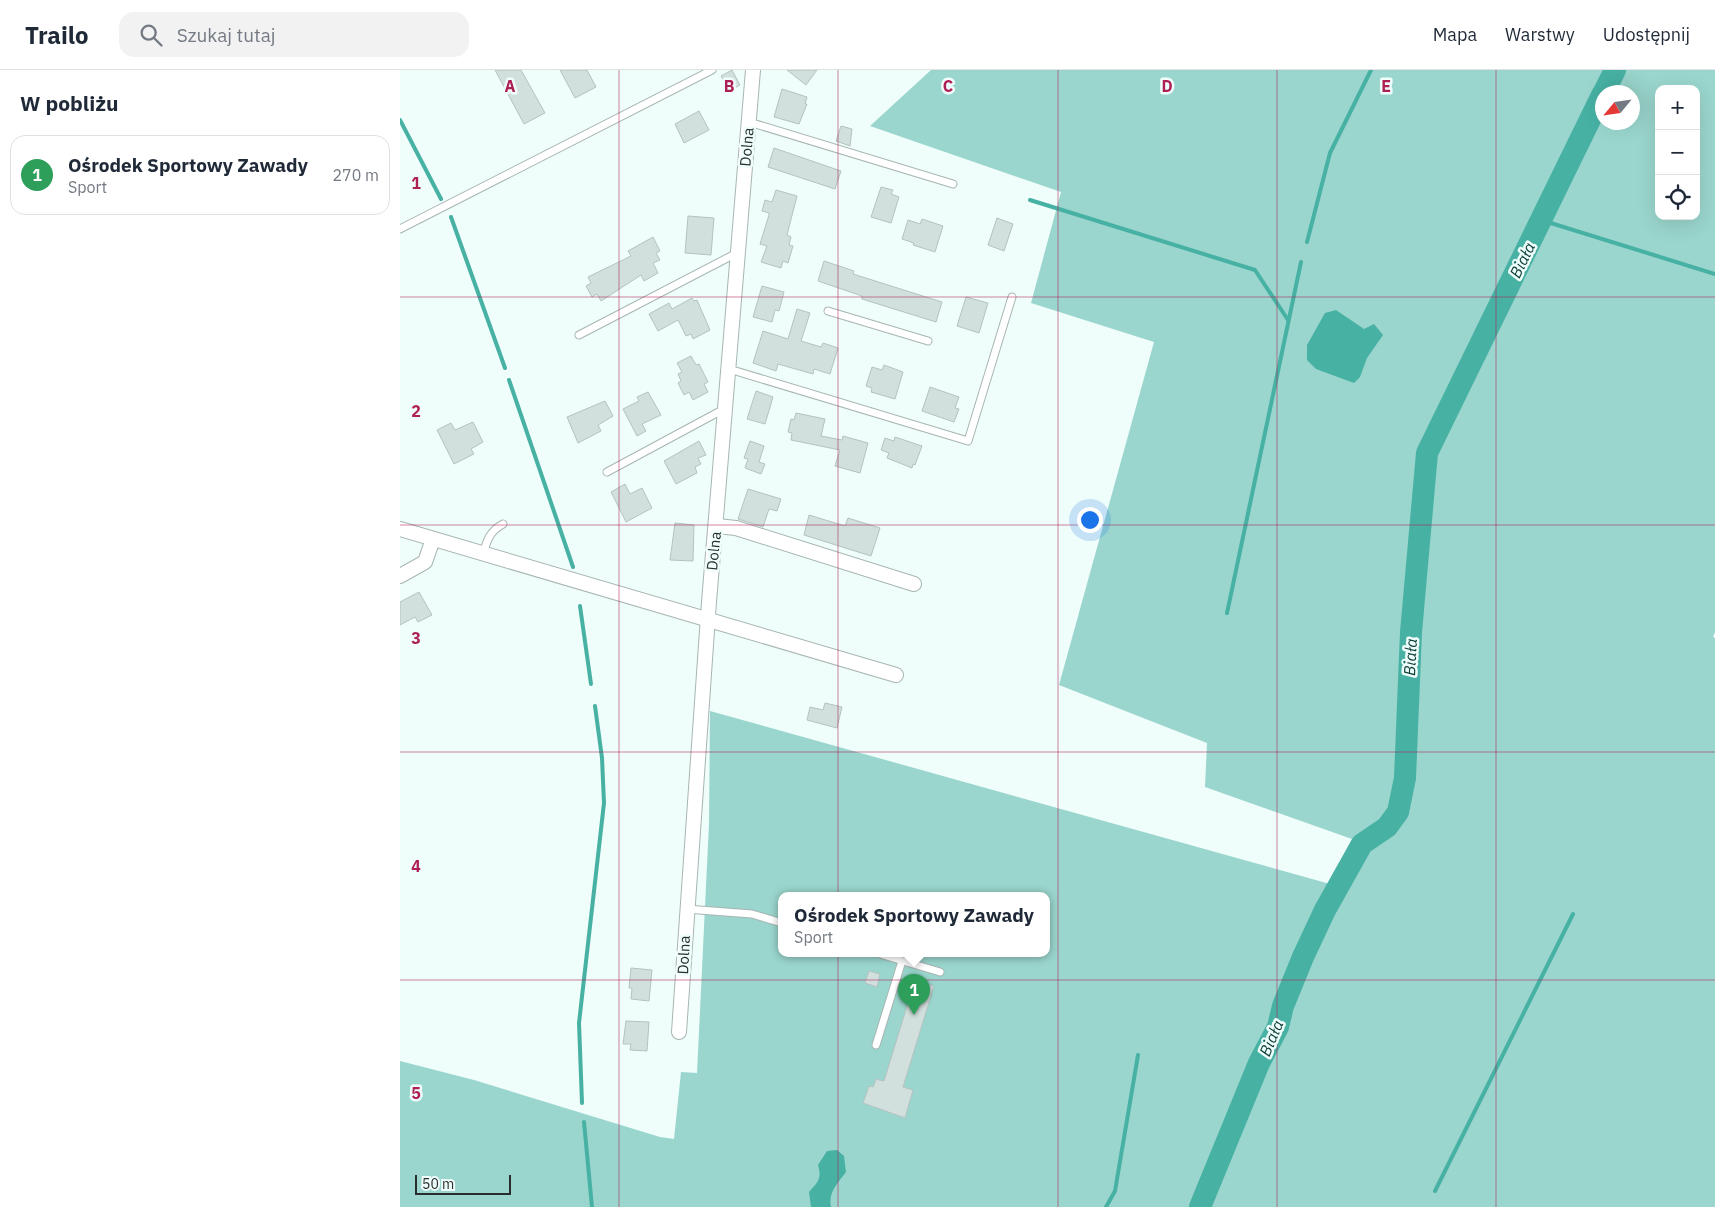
<!DOCTYPE html>
<html lang="pl">
<head>
<meta charset="utf-8">
<style>
	body { margin:0; font-family:"IBM Plex Sans",sans-serif; background:#f2f2f3; color:#1f2937 }
	.controls { position:absolute; right:15px; top:15px; display:grid; overflow:hidden; border-radius:10px; box-shadow:0 5px 20px #0002 }
	.controls button { width:45px; height:45px; display:grid; place-items:center; padding:0; border:0; border-bottom:1px solid #e0e1e3; background:#fff; color:#1f2937; font:25px sans-serif }
	.compass { position:absolute; left:1195px; top:15px; width:45px; height:45px; border-radius:50%; background:#fff; box-shadow:0 5px 20px #0002; rotate:241deg }
	.scale { position:absolute; left:15px; bottom:12px; width:96px; box-sizing:border-box; padding-left:5px; border:2px solid #292e2d; border-top:0; font-size:14px; line-height:18px; white-space:nowrap; color:#292e2d; -webkit-text-stroke:4px #effdfb; paint-order:stroke }
	.you { position:absolute; left:689px; top:449px; width:18px; height:18px; margin:-12px; border:4px solid #fff; border-radius:50%; background:#1a73e8; box-shadow:0 0 0 8px #1a73e833 }
	.badge { display:grid; place-items:center; width:32px; height:32px; border-radius:50%; background:#ae1f55; color:#fff; font-size:16px; font-weight:700 }
	.pin { position:absolute; translate:-50% -41px; filter:drop-shadow(0 1px 2px #0008) }
	.pin::after { content:''; position:absolute; top:26px; width:18px; height:15px; background:inherit; clip-path:polygon(0 0,100% 0,50% 100%) }
	.popup { position:absolute; left:378px; top:822px; width:272px; height:65px; box-sizing:border-box; display:grid; place-content:center; border-radius:10px; background:#fff; filter:drop-shadow(0 1px 4px #0005); font-size:16px; white-space:nowrap; color:#747a83 }
	.popup b { font-size:19px; color:#1f2937 }
	.popup::after { content:''; position:absolute; left:50%; top:100%; margin-left:-10px; border:10px solid transparent; border-top-color:#fff }
	.list { margin:0; padding:0; list-style:none }
	h2 { display:flex; justify-content:space-between; align-items:center; height:65px; margin:0; padding:0 20px; font-size:21px }
	h2 small { font-size:16px; font-weight:400; color:#747a83 }
	.list li { display:grid; grid-template-columns:32px 1fr auto; gap:15px; align-items:center; box-sizing:border-box; height:80px; margin:0 10px 10px; padding:0 10px; border:1px solid #e0e1e3; border-radius:15px }
	.list b { display:block; font-size:19px; white-space:nowrap }
	.list p { margin:0; font-size:16px; white-space:nowrap; color:#747a83 }
	.list em { font-size:16px; font-style:normal; color:#747a83 }
	.icon { flex:none; width:28px; height:28px; fill:none; stroke:currentColor; stroke-width:2; stroke-linecap:round; stroke-linejoin:round }
	.map { position:relative; flex:none; width:1315px; height:1137px; overflow:hidden }
	header { display:flex; align-items:center; gap:30px; box-sizing:border-box; height:70px; padding:0 25px; background:#fff; border-bottom:1px solid #e0e1e3 }
	header strong { font-size:24px }
	nav { display:flex; gap:28px; margin-inline-start:auto; font-size:18px }
	.search { width:350px; height:45px; background:#f2f2f3; display:flex; align-items:center; gap:12px; box-sizing:border-box; padding:0 18px; border-radius:15px; color:#747a83; font-size:19px }
	main { display:flex }
	aside { flex:1; background:#fff }
	.map>svg:first-child { display:block }
	.green { fill:#9ad6cd; fill-rule:evenodd }
	.water { fill:#47b1a4 }
	.lines { fill:none; stroke-linecap:round; stroke-linejoin:round }
	.stream { stroke:#47b1a4; stroke-width:4 }
	.river { stroke:#47b1a4; stroke-width:22 }
	.building { fill:#d1dfdd; stroke:#b4c2c0 }
	.lane-casing { stroke:#a7b5b3; stroke-width:9 }
	.street-casing { stroke:#a7b5b3; stroke-width:16 }
	.lane { stroke:#fff; stroke-width:7 }
	.street { stroke:#fff; stroke-width:14 }
	.grid { fill:none; stroke:#ae1f55; stroke-width:1; stroke-opacity:0.55 }
	.labels { text-anchor:middle; stroke-width:5; stroke-linejoin:round; paint-order:stroke }
	.street-label { font-size:15px; fill:#292e2d; stroke:#effdfb }
	.water-label { font-size:16px; font-style:italic; fill:#0c3d38; stroke:#effdfb }
	.grid-label { font-size:16px; text-anchor:middle; font-weight:bold; fill:#ae1f55; stroke:#effdfb; stroke-width:5; stroke-linejoin:round; paint-order:stroke }
</style>
</head>
<body>
<header>
<strong>Trailo</strong>
<div class="search"><svg class="icon" aria-label="search" viewBox="0 0 24 24"><circle cx="10" cy="10" r="6"/><path d="M15 15l6 6"/></svg>Szukaj tutaj</div>
<nav><a>Mapa</a><a>Warstwy</a><a>Udostępnij</a></nav>
</header>
<main>
<aside>
<h2>W pobliżu<small></small></h2>
<ul class="list">
<li><span class="badge" style="background:#2e9e5b">1</span><div><b>Ośrodek Sportowy Zawady</b><p>Sport</p></div><em>270 m</em></li>
</ul>
</aside>
<div class="map">
<svg width="1315" height="1137" viewBox="0 0 1315 1137">
	<rect width="100%" height="100%" fill="#effdfb"/>
	<path class="green" d="M531,0H1315V562L1313,567L1315,568V1137H0V991L74,1010L260,1067L274,1069L281,1002L297,1003L309,754L310,641L930,814L952,769L805,717L807,673L659,615L754,272L631,233L661,122L470,56ZM1259,19H1296V146H1259ZM1202,22H1232V52H1202ZM382,826H646V884H382Z"/>
	<g class="water">
		<path d="M936,240L964,259L974,254L983,265L967,288L960,307L954,313L916,299L907,290V275L925,243Z"/>
		<path d="M437,1080L444,1086L446,1102C438,1113 428,1122 431,1137H411L409,1122C418,1112 422,1109 418,1095L427,1081Z"/>
	</g>
	<g class="lines">
		<g class="stream">
			<path d="M0,50L41,129"/>
			<path d="M630,130L855,200L888,250"/>
			<path d="M51,147L105,298"/>
			<path d="M1141,150L1315,204"/>
			<path d="M907,172L930,83L971,0"/>
			<path d="M109,310L173,497"/>
			<path d="M180,536L191,614"/>
			<path d="M827,543L901,192"/>
			<path d="M182,1033L179,953L204,733L202,688L195,636"/>
			<path d="M184,1052L192,1137"/>
			<path d="M1035,1121L1173,844"/>
			<path d="M706,1137L715,1121L738,985"/>
		</g>
		<g class="river">
			<path d="M1204,22L1215,0"/>
			<path d="M800,1137L859,993L878,957L883,936L903,887L925,840L962,774L987,757L998,742L1005,708L1011,562L1027,383L1202,25"/>
		</g>
	</g>
	<g class="building">
		<path d="M95,0H121L145,43L124,54Z"/>
		<path d="M160,0H187L196,17L175,28Z"/>
		<path d="M332,0L340,15L330,21L321,6Z"/>
		<path d="M387,0H417L406,15Z"/>
		<path d="M382,19L407,27L405,34H407L399,54L374,47Z"/>
		<path d="M299,41L309,60L284,73L275,54Z"/>
		<path d="M441,56L452,59L450,76L436,71Z"/>
		<path d="M374,78L441,101L435,119L368,97Z"/>
		<path d="M481,117L493,120L491,124L499,127L491,153L471,147Z"/>
		<path d="M376,120L397,126L387,165L391,167L389,175L393,176L388,193L383,191L381,198L361,192L367,176L360,174L369,145V143L362,141L365,130L372,132Z"/>
		<path d="M288,146L314,148L311,185L285,183Z"/>
		<path d="M597,148L613,154L604,181L588,175Z"/>
		<path d="M522,149L543,156L535,182L513,175L514,173L502,169L508,150L520,154Z"/>
		<path d="M253,167L260,181L256,183L260,190L253,193L258,203L244,211L241,205L201,231L197,224L192,227L186,216L191,213L188,207L231,186L228,181Z"/>
		<path d="M424,191L454,201L453,204L542,232L536,252L462,229V226L418,211Z"/>
		<path d="M362,216L384,222L379,241L375,240L372,252L353,247Z"/>
		<path d="M566,227L588,233L579,263L557,256Z"/>
		<path d="M292,228L294,231L297,230L310,260L293,269L291,264L286,266L278,250L258,261L249,244L269,233L272,239Z"/>
		<path d="M397,239L410,243L401,271L421,277L423,273L438,278L430,304L414,299L413,304L378,294L376,301L353,293L363,261L388,269Z"/>
		<path d="M291,286L296,295L299,294L308,312L304,314L308,322L293,330L289,322L284,325L278,313L281,311L278,304L282,302L277,293Z"/>
		<path d="M484,295L503,302L495,329L471,322L472,318L466,316L472,297L482,300Z"/>
		<path d="M530,317L559,327L555,338L559,339L554,352L522,341Z"/>
		<path d="M356,321L373,327L365,354L347,349Z"/>
		<path d="M248,322L261,345L242,354L246,361L237,366L223,339L239,331L237,327Z"/>
		<path d="M205,331L213,346L198,355L201,361L178,373L167,347Z"/>
		<path d="M396,343L425,349L421,366L442,370L443,366L468,373L460,403L435,396L440,380L391,370L392,363L388,362L391,349L394,350Z"/>
		<path d="M73,352L83,372L71,379L74,384L54,394L37,360L51,353L55,360Z"/>
		<path d="M495,367L522,376L515,395L513,394L512,398L487,388L489,383L481,380L485,368L494,371Z"/>
		<path d="M299,371L306,385L298,388L301,394L295,397L297,403L276,414L264,391Z"/>
		<path d="M350,371L364,376L359,392L365,394L361,404L345,398L348,389L344,388Z"/>
		<path d="M225,414L230,424L242,418L252,438L226,452L211,422Z"/>
		<path d="M348,419L381,429L377,441L369,439L363,457L338,449Z"/>
		<path d="M409,445L445,456L448,448L480,458L471,486L404,465Z"/>
		<path d="M275,453L294,455L293,491L270,490Z"/>
		<path d="M19,522L32,545L18,552L15,547L0,555V532Z"/>
		<path d="M425,633L442,637L437,658L407,650L410,637L423,640Z"/>
		<path d="M231,898L252,900L249,931L231,929L232,918H229Z"/>
		<path d="M469,901L480,904L477,917L465,913Z"/>
		<path d="M515,910L534,916L503,1017L513,1020L505,1048L463,1033L469,1016L473,1017L476,1009L484,1011Z"/>
		<path d="M226,951L249,952L247,981L230,980L231,974H223Z"/>
	</g>
	<g class="lines">
		<g class="lane-casing">
			<g id="lane">
				<path d="M349,52L553,114"/>
				<path d="M0,159L312,0"/>
				<path d="M428,241L528,271"/>
				<path d="M179,265L337,183"/>
				<path d="M329,299L568,371L612,227"/>
				<path d="M207,402L326,338"/>
				<path d="M83,484C87,470 90,461 103,454"/>
				<path d="M286,839L352,844L382,853"/>
				<path d="M480,884L540,902"/>
				<path d="M476,975L502,891"/>
			</g>
		</g>
		<g class="street-casing">
			<g id="street">
				<path d="M317,456L336,458L514,514"/>
				<path d="M0,459L496,605"/>
				<path d="M0,506L25,492L33,469"/>
				<path d="M279,962L309,532L353,0"/>
			</g>
		</g>
		<use href="#lane" class="lane"/>
		<use href="#street" class="street"/>
	</g>
	<path class="grid" d="M219,0V1137M438,0V1137M658,0V1137M877,0V1137M1096,0V1137M0,227H1315M0,455H1315M0,682H1315M0,910H1315"/>
	<g class="labels">
		<g class="street-label">
			<text transform="translate(347 77) rotate(-85)" y="5">Dolna</text>
			<text transform="translate(314 481) rotate(-84)" y="5">Dolna</text>
			<text transform="translate(284 885) rotate(-87)" y="5">Dolna</text>
		</g>
		<g class="water-label">
			<text transform="translate(1122 190) rotate(-64)" y="6">Biała</text>
			<text transform="translate(1010 587) rotate(-87)" y="6">Biała</text>
			<text transform="translate(871 968) rotate(-67)" y="6">Biała</text>
		</g>
	</g>
	<g class="grid-label">
		<text x="110" y="22">A</text>
		<text x="329" y="22">B</text>
		<text x="548" y="22">C</text>
		<text x="767" y="22">D</text>
		<text x="986" y="22">E</text>
		<text x="16" y="119">1</text>
		<text x="16" y="347">2</text>
		<text x="16" y="574">3</text>
		<text x="16" y="802">4</text>
		<text x="16" y="1029">5</text>
	</g>
</svg>
<div class="controls">
<button>+</button>
<button>−</button>
<button><svg class="icon" aria-label="locate" viewBox="0 0 24 24"><circle cx="12" cy="12" r="6"/><path d="M12 2v4M12 18v4M2 12h4M18 12h4"/></svg></button>
</div>
<svg class="compass" viewBox="-18 -18 36 36"><path d="M0-13l5 13h-10z" fill="#e53935"/><path d="M0 13l5-13h-10z" fill="#747a83"/></svg>
<div class="scale">50 m</div>
<div class="you"></div>
<div class="pin badge" style="left:514px;top:945px;background:#2e9e5b">1</div>
<div class="popup"><b>Ośrodek Sportowy Zawady</b>Sport</div>
</div>
</main>
</body>
</html>
